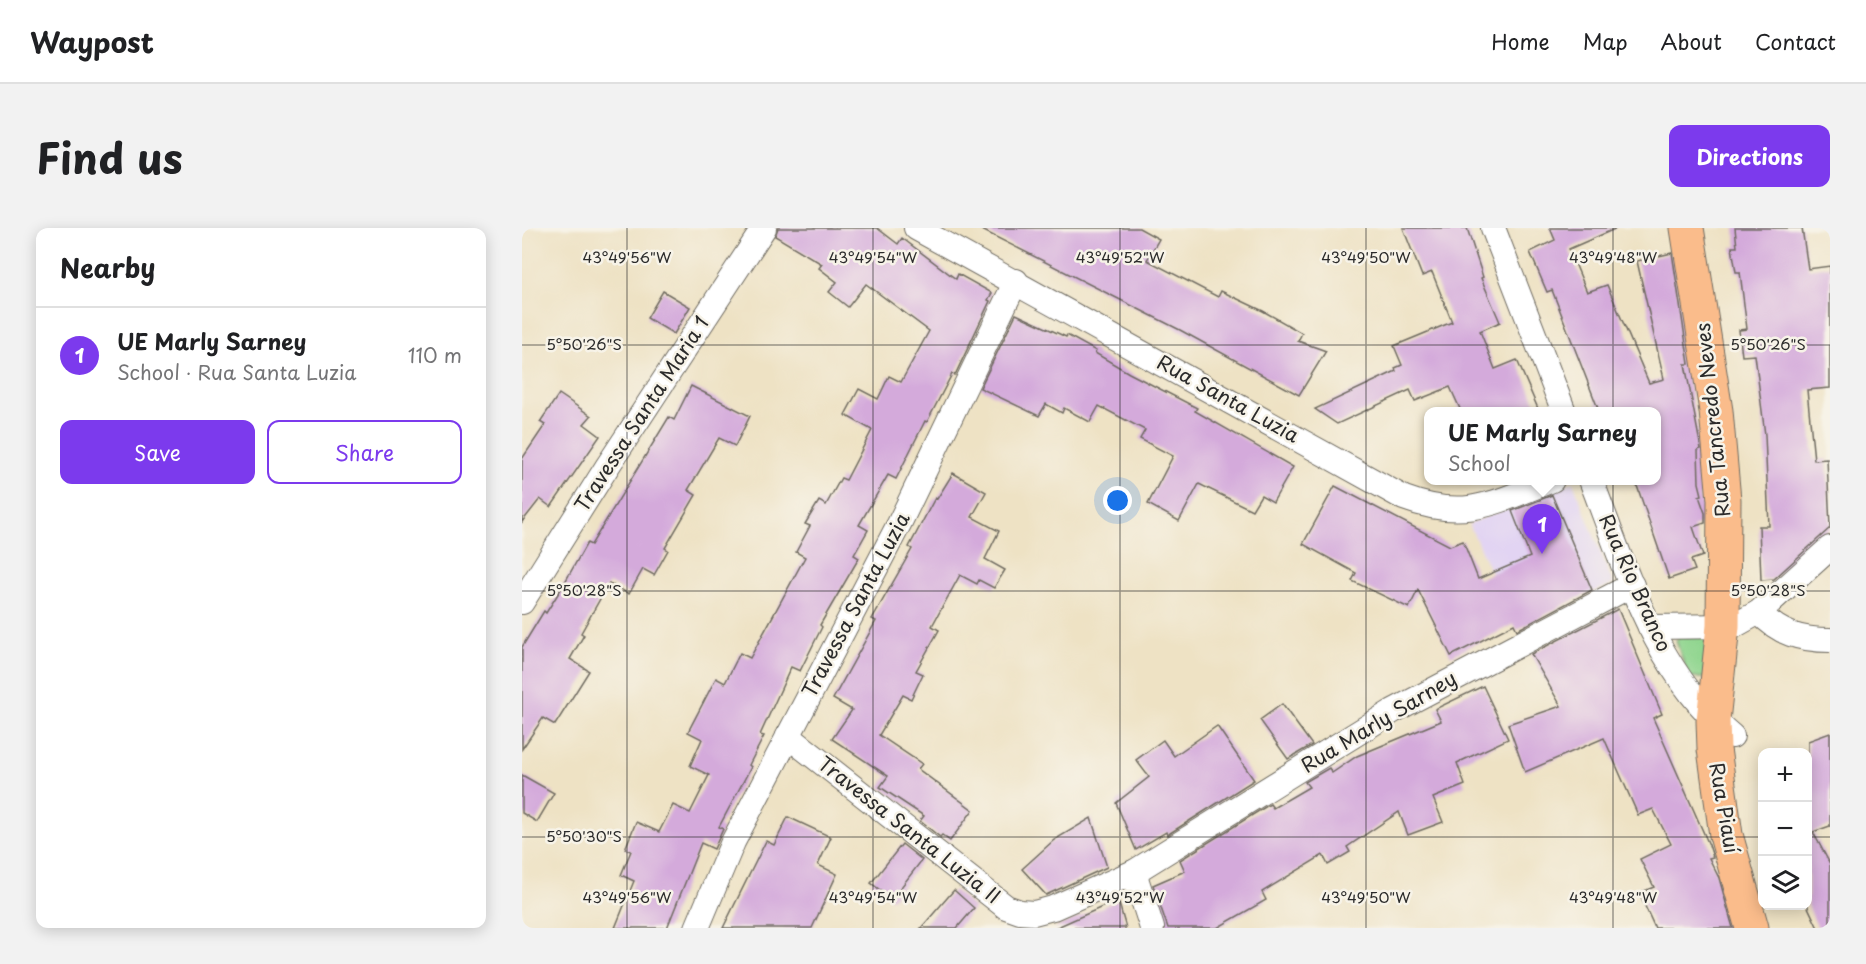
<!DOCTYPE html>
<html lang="en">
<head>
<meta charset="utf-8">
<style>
	body { margin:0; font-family:"Playpen Sans",sans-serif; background:#f2f2f2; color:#202124 }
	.controls { position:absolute; right:18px; bottom:18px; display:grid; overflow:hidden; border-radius:12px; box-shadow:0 3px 15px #0003 }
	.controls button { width:54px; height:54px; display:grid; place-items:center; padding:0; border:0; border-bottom:2px solid #e0e0e0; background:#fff; color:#202124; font:30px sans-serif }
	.you { position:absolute; left:596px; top:273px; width:21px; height:21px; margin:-15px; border:4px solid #fff; border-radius:50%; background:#1a73e8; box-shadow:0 0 0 9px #1a73e833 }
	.badge { display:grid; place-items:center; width:39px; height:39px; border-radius:50%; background:#7c3aed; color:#fff; font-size:20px; font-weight:700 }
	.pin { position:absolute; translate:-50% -50px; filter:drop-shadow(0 2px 3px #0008) }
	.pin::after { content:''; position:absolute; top:32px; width:21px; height:18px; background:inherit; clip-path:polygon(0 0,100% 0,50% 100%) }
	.popup { position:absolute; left:902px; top:179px; width:237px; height:78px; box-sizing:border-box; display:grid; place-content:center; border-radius:12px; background:#fff; filter:drop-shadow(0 2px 4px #0005); font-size:20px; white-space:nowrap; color:#757577 }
	.popup b { font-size:22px; color:#202124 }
	.popup::after { content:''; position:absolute; left:50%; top:100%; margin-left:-12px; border:12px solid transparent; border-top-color:#fff }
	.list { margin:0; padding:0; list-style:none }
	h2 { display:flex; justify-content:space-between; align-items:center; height:78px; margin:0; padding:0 24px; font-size:26px }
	h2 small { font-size:20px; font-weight:400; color:#757577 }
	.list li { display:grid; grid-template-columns:39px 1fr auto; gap:18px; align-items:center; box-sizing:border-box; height:96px; padding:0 24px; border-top:2px solid #e0e0e0 }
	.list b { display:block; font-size:22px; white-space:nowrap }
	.list p { margin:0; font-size:20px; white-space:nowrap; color:#757577 }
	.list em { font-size:20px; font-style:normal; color:#757577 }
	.actions { display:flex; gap:12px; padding:18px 24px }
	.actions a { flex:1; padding:14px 0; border:2px solid #7c3aed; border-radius:12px; text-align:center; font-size:21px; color:#7c3aed }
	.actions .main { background:#7c3aed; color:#fff }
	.icon { flex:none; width:33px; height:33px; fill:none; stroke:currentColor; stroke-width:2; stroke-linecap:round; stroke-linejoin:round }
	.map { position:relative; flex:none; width:1308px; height:700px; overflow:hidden; border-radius:12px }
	header { display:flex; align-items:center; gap:36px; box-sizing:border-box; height:84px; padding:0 30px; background:#fff; border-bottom:2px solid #e0e0e0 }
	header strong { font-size:28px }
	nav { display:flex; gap:33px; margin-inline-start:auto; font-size:21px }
	.intro { display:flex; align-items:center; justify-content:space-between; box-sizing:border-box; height:144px; padding:0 36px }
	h1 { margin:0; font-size:42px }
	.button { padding:15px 27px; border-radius:12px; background:#7c3aed; color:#fff; font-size:21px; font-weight:700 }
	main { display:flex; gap:36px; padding:0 36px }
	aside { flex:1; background:#fff; border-radius:12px; box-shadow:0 3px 15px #0003 }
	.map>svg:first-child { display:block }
	.built { fill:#e2d4f3 }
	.green { fill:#90d58f; stroke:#5e805d; stroke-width:1.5 }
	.building { fill:#d4aadb }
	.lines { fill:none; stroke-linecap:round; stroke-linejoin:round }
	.minor-casing { stroke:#6f6b61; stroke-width:26 }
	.primary-casing { stroke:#6f6b61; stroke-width:35 }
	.minor { stroke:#fff; stroke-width:24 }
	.primary { stroke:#fabc8b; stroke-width:33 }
	.ticks { fill:none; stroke:#2b2b2b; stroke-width:1.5; stroke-opacity:0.45 }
	.labels { text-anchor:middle; stroke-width:5; stroke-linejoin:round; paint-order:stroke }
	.street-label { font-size:20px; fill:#2b2b2b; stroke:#f7f3e8 }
	.ticks-label { font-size:15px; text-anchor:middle; fill:#2b2b2b; stroke:#f7f3e8; stroke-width:5; stroke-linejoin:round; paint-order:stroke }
</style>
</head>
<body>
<header>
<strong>Waypost</strong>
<nav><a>Home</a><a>Map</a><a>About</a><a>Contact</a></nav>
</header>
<div class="intro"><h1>Find us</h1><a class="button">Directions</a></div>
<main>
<aside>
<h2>Nearby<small></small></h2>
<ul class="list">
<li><span class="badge">1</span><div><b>UE Marly Sarney</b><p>School · Rua Santa Luzia</p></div><em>110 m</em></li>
</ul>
<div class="actions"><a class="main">Save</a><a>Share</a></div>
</aside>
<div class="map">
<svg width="1308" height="700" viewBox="0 0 1308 700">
	<rect width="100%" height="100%" fill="#f7f3e8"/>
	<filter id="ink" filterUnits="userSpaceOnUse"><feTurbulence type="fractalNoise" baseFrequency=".0167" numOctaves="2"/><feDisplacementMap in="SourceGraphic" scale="12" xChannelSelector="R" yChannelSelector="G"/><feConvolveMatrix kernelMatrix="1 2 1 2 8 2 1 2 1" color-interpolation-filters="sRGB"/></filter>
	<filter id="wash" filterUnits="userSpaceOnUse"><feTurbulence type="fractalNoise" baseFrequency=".008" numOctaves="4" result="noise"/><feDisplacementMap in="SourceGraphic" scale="24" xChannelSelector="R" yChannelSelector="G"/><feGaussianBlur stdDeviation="1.35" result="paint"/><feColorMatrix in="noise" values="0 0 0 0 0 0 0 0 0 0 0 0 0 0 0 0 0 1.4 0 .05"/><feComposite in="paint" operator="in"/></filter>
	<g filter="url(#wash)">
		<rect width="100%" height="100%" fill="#eee2c4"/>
		<path class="built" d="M1051,254L1091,356L992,396L947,296Z"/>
		<path class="green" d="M1158,408H1186L1187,450H1167L1154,413Z"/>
		<g id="blocks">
			<g class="building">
				<path d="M256,0H355L376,16L380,10L434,51L436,46L470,65L466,72L468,73L433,147L430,146L405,194L403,193L374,251L366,247L337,297L346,302L332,327L337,330L298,397L300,399L278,443L269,439L238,507L242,508L227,537L229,539L197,599L201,601L192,621L179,615L145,700H93L112,653L99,647L109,623L103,621L114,594L137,604L151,577L168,585L187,547L168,538L180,511L166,504L194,450L203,455L218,425L228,430L283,329L274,324L288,298L283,296L297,273L304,277L319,250L324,252L350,202L323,187L337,161L356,171L367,148L379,154L407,103L344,56L326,79L307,64L315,54L297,40L300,36L253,8Z"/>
				<path d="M456,0H617L637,11L625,32L696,69L699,63L741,83L780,105L776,113L804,123L777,167L658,102Z"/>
				<path d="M881,0H945L961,49L959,50L978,94L958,103L973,141L995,132L1017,183H939L928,159L893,173L888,162L815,196L793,181L874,143L873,140L880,137L872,118L930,94L910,44L900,48Z"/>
				<path d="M1028,0H1095L1047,21L1065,64L1085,57L1127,155L1142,151L1115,33L1150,25L1167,136H1163L1179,221L1176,222L1177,255L1180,267L1177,268L1183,285V295L1171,299L1181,328L1169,332L1173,342L1147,351L1113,252H1134V183H1077L1030,62L1025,64L1008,24L1033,12Z"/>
				<path d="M1213,0H1280L1286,41L1308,38V160L1285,162L1292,232L1305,231L1308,300L1252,351L1239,352L1237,298H1247L1243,207L1233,127L1220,128L1217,102L1225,101L1218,44H1214L1210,19H1215Z"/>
				<path d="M141,63L168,79L152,106L125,90Z"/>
				<path d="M494,86L544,109L545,107L574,123L573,125L607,145L675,180L673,183L771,239L751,274L739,267L730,282L677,256L657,293L626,276L651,228L618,211L623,202L577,178L568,194L542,180L540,185L524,176L517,188L458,160Z"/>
				<path d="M169,158L228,188L213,218L197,210L166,262L174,267L143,320L146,322L132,347L121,341L107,366L87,355L59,405L62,407L48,431L67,443L33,497L21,490L0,521V419L22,383L24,385L39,361L65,315L69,317L147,189L152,192Z"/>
				<path d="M37,166L69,188L62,196L78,208L29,279L18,271L0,294V231L23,197L18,194Z"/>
				<path d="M431,245L464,264L450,289L477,303L463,331L483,342L472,360L457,352L455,356L438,347L410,398L417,402L394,443L401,446L389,471L381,467L357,507L400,536L396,541L451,582L428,613L420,607L418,609L398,593L402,588L358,559L366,548L310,511L330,482L311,471L354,393L350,391L390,321L387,319L413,270L415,271Z"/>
				<path d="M813,258L928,318L941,313L956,351L1008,329L990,283L1030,267L1070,362L995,402L992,396L929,428L896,362L887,380L830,353L834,345L781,316Z"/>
				<path d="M1096,381L1140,486L1131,490L1187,617L1191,629L1187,630L1197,650L1211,700H1133L1117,665L1132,659L1118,631L1149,616L1131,581L1116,587L1082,510L1003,544L986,496L1039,478L1009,426Z"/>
				<path d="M961,458L986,511L935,535L943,557L911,570L921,594L886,607L877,584L825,619L828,624L806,637L801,627L740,664L744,672L695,700H646L631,657L663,643L658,632L748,576L751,580L787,559L783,554L807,540L810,545L835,528L919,493L913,481Z"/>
				<path d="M760,476L790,517L766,531L738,492Z"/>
				<path d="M695,498L732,552L645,607L644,604L614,622L594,575L627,549L614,532L641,512L652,528Z"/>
				<path d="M1308,505V598L1291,604L1308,636V700H1296L1286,679V513Z"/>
				<path d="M0,547L32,565L15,594L0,585Z"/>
				<path d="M266,589L309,609L296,637L315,646L290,700H201L244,613L252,617Z"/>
				<path d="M569,590L585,639L524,667L500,641L532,612Z"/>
				<path d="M380,616L400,632L370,671L349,655Z"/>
				<path d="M432,662L452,680L435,700H399Z"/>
				<path d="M596,672L604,700H533Z"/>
			</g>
		</g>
	</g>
	<g filter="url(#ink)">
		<use href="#blocks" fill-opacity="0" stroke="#6f6b61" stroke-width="1.5"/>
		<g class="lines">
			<g class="minor-casing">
				<g id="minor">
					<path d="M394,0L882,270C943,293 972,275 1030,252"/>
					<path d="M971,0L1042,184"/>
					<path d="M1069,252C1104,342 1133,445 1210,508"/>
					<path d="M0,374L85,239L242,0"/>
					<path d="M1237,384C1257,406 1279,412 1308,412"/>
					<path d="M1128,399L1212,398L1237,384L1308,320"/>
					<path d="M266,508L484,679L498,684L512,685L531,680L612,644L871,483L1110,357"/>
					<path d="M612,644L630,700"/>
					<path d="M175,700L211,614L377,296L494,53"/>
				</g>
			</g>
			<g class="primary-casing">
				<path id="primary" d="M1165,0L1194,183L1202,272L1201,398L1191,493L1192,521L1204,607L1230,700"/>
			</g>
			<use href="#minor" class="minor"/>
			<use href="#primary" class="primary"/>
		</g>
	</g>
	<path class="ticks" d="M105,0V700M351,0V700M598,0V700M844,0V700M1091,0V700M0,117H1308M0,363H1308M0,609H1240M1286,609H1308"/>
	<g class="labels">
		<g class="street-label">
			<text transform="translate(706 171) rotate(29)" y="7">Rua Santa Luzia</text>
			<text transform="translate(120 186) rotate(-57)" y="7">Travessa Santa Maria 1</text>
			<text transform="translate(1191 192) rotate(-96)" y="7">Rua Tancredo Neves</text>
			<text transform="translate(1113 355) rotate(66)" y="7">Rua Rio Branco</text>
			<text transform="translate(334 377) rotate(-62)" y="7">Travessa Santa Luzia</text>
			<text transform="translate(857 494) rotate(-31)" y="7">Rua Marly Sarney</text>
			<text transform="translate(1202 580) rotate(80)" y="7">Rua Piauí</text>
			<text transform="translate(387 602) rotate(38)" y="7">Travessa Santa Luzia II</text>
		</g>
	</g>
	<g class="ticks-label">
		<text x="105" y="35">43°49'56"W</text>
		<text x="351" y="35">43°49'54"W</text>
		<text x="598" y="35">43°49'52"W</text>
		<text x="844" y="35">43°49'50"W</text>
		<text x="1091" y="35">43°49'48"W</text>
		<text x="62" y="122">5°50'26"S</text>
		<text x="1246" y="122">5°50'26"S</text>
		<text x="62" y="368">5°50'28"S</text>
		<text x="1246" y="368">5°50'28"S</text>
		<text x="62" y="614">5°50'30"S</text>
		<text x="105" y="675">43°49'56"W</text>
		<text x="351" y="675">43°49'54"W</text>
		<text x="598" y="675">43°49'52"W</text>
		<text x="844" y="675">43°49'50"W</text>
		<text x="1091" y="675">43°49'48"W</text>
	</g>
</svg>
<div class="controls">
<button>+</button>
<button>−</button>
<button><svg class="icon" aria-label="layers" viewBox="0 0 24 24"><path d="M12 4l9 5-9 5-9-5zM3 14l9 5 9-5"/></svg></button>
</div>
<div class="you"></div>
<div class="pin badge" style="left:1020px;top:326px">1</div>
<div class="popup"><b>UE Marly Sarney</b>School</div>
</div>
</main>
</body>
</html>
